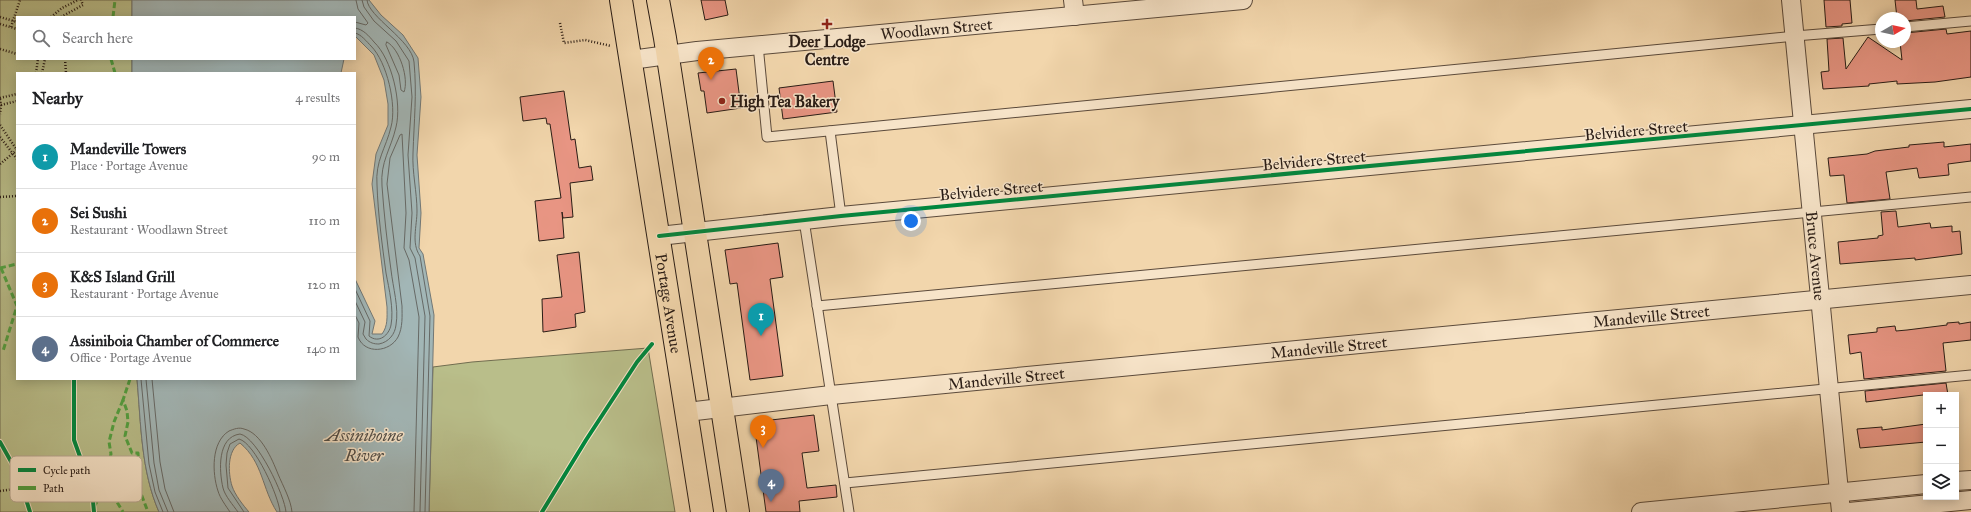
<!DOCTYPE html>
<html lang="en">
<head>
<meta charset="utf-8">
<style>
	body { margin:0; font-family:"IM FELL Great Primer",serif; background:#f2f2f2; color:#202124 }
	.controls { position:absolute; right:12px; bottom:12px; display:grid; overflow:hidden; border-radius:0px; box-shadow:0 2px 10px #0003 }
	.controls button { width:36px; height:36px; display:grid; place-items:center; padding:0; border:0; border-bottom:1px solid #e0e0e0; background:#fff; color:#202124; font:20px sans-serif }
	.compass { position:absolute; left:1875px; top:12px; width:36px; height:36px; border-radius:50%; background:#fff; box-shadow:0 2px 10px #0003; rotate:81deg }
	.you { position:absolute; left:911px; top:221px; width:14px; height:14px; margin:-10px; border:3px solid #fff; border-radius:50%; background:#1a73e8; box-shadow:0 0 0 6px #1a73e833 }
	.badge { display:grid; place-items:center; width:26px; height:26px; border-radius:50%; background:#8f2418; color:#fff; font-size:13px; font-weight:700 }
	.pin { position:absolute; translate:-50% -33px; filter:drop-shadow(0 1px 2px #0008) }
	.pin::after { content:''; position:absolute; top:21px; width:14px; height:12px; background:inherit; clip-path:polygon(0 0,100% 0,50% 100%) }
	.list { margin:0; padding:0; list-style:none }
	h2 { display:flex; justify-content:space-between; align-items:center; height:52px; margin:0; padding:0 16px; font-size:17px }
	h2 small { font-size:13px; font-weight:400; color:#757577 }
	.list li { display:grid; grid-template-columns:26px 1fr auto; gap:12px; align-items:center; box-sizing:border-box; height:64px; padding:0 16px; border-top:1px solid #e0e0e0 }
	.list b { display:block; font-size:15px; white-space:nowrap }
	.list p { margin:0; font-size:13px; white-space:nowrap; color:#757577 }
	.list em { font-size:13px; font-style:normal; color:#757577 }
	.icon { flex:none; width:22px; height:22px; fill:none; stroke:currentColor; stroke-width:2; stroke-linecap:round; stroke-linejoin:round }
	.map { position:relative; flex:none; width:1971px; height:512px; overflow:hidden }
	.search { position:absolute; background:#fff; box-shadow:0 2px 10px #0003; left:16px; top:16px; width:340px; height:44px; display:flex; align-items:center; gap:10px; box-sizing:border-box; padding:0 14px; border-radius:0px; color:#757577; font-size:15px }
	.panel { position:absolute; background:#fff; box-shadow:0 2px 10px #0003; left:16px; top:72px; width:340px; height:308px; border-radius:0px }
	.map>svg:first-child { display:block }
	.green { fill:#b9be8a; stroke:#716d50 }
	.water { fill:#a2b6b6; stroke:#727876 }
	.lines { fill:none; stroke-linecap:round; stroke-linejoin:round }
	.shore { stroke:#666966; stroke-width:1 }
	.building { fill:#e89583; stroke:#291c15 }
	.service-casing { stroke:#5b4a3b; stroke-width:11 }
	.minor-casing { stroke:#5b4a3b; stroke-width:20 }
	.trunk-casing { stroke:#291c15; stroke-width:24 }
	.path { stroke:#291c15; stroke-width:2.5; stroke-dasharray:1 2; stroke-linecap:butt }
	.service { stroke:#f7e4c9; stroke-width:9 }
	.minor { stroke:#f7e4c9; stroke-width:18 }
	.trunk { stroke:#f2d6ac; stroke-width:22 }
	.quiet { stroke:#51a140; stroke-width:3; stroke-dasharray:6 3; stroke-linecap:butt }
	.cycleway-casing { stroke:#f7e4c9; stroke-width:6 }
	.cycleway { stroke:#00873e; stroke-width:4 }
	.poi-dot { fill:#8f2418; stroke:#f7e4c9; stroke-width:1.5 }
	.labels { text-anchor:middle; stroke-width:3; stroke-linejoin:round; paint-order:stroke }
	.street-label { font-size:16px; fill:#291c15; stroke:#f7e4c9 }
	.poi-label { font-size:16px; font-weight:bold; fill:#291c15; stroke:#f7e4c9 }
	.water-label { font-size:17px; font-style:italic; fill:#4d4a45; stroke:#f7e4c9 }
	.key { fill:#f7e4c9; stroke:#b9a893; stroke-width:1 }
	.key-label { font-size:11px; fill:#291c15 }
</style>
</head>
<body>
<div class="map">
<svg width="1971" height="512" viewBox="0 0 1971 512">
	<rect width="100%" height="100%" fill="#f2d6ac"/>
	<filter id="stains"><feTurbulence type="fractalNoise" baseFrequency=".005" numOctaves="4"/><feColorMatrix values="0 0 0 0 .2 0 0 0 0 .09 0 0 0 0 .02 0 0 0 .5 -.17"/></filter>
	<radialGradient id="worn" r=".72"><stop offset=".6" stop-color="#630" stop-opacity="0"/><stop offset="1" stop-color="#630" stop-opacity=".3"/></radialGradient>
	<g class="green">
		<path d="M0,0H132V17H17V59H132V73H17V379H137C141,424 141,471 159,512H0Z"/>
		<path d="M648,348L675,512H429L433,367L472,362Z"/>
	</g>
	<g class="water">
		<path d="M132,0H369L381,15L403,35L418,58L421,97L417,155L421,213L419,248L423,254L434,315L429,512H277C262,489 263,462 240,443C227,450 228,473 232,486C235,495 243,505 249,512H159C141,471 141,424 137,379H355V279L375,321L372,334H382C388,326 387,317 387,307L372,184L376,154L388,125V104L384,80L374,55L355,36V17H132Z"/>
		<path d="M132,59H344L341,73H132Z"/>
	</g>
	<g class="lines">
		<g class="shore">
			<path d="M362,0L364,7L374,21L396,41L409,61L412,97L408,155L412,213L410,248L415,258L425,316L420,512"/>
			<path d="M367,0C368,17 412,40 414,62C417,93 414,122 413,153C412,172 417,192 417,211C417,226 411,243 420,256L430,316L425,512"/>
			<path d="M355,22L366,25L368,23L358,9L356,0"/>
			<path d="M355,28C363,29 369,36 374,42C392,59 402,103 396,127C391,149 380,162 382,186C384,214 387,242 391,270C393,288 399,307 396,325C395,334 389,342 379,344C374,344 370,343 366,339L363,334L365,322L355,301"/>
			<path d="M355,33C361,34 367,42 371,46C387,62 397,105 391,127C386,148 375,161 377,185C378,214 382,244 386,273C389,289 394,309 391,325C389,335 379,344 369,336L370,321L355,289"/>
			<path d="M387,42C400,49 409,79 404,92L401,90L399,75L386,45Z"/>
			<path d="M355,315L359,323L358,337C365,355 390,352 398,337C403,327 402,316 402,306L387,184L390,158L400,135L402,134L406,213L404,248L409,260L419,317L414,512"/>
			<path d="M141,379L149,464L155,492L163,512"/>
			<path d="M146,379L154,463L159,490L168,512"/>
			<path d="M152,379L160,462L165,489L174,512"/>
			<path d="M230,512C226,506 220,498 218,491C212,473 211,442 229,431C234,429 239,427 244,429C261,433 272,459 278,474C283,486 291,500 292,512"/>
			<path d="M238,512C233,505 225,496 223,488C219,471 217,437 240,434C257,437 285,496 286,512"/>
			<path d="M244,512L228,488L226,465L227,453L230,444L239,439C255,443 279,497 280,512"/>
		</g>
	</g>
	<g class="building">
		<path d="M701,0H725L728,15L705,20Z"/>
		<path d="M1824,0H1850L1852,23L1842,24V26L1826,27Z"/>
		<path d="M1895,0H1916L1917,9L1943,6L1945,17L1905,21V18H1897Z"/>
		<path d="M1946,29L1947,34L1971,31V77L1935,82L1897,84V81L1869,84V86L1823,89L1821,72L1829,71L1827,39L1843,38L1846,69L1868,37L1902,60L1900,42H1905V33Z"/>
		<path d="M736,69L741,108L707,113L704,91H701L698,73Z"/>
		<path d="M833,81L837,112L783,119L779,88Z"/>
		<path d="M564,91L571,140L575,139L579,168L591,166L593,180L570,183L573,217L563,218L562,212L564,238L539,241L535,201L561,198L550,124H547L546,118L523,121L520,97Z"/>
		<path d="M1944,142V147L1971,144V161L1948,164L1949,175L1919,178L1917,168L1886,172L1890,199L1847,203L1844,175L1830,176L1828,158L1867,154L1875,151L1909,147V145Z"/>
		<path d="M1896,211L1898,227L1930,223L1931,228L1952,226V232L1960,231L1962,254L1915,260V258L1840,264L1838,242L1878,238V236L1883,235L1881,212Z"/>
		<path d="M778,243L783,277L770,279L783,376L750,380L737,283L730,284L725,250Z"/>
		<path d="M579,252L585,312L575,314L576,327L543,332L542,299L562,297L557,255Z"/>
		<path d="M1959,322V324L1971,322V340L1943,343L1946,371L1864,379L1861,352L1850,354L1848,335L1877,332V328L1895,326L1896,331L1907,330L1947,325V323Z"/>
		<path d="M1946,383L1948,395H1923L1866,402L1865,391Z"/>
		<path d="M814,415L819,451L802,453L807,488L836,485L837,497L799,501L800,512H766L754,422Z"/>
		<path d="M1926,424V442L1860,448L1857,429L1882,427V430Z"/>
	</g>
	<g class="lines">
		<g class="service-casing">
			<g id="service">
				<path d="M1905,27L1971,21"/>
				<path d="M758,45L767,137L1795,36L1881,29"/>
				<path d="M830,131L841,216"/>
				<path d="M804,220L849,512"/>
				<path d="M817,306L1971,197"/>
				<path d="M845,483L1971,375"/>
			</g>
		</g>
		<g class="minor-casing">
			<g id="minor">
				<path d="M1073,0L1075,16"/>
				<path id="s1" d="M1791,0L1841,512"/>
				<path id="s2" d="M631,60L697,51L1243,0"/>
				<path d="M659,236L841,216L1971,109"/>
				<path id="s3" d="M687,412L831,395L1971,285"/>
				<path d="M1956,481L1971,480"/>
				<path d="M1641,512L1926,484"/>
				<path d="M1849,512L1971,500"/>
			</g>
		</g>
		<g class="trunk-casing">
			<g id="trunk">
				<path id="s4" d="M621,0L702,512"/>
				<path d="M658,0L665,38L738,512"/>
			</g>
		</g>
		<g class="path">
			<path d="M0,17L17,22"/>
			<path d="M51,17L62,8L78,0"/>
			<path d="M61,17L83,5L81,0"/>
			<path d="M560,23L564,43L585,40L611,46"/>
			<path d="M0,24L17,29"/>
			<path d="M11,27L20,0"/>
			<path d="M0,49L17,54"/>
			<path d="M65,59L66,73"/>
			<path d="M36,73L38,59"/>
			<path d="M42,73L45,59"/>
			<path d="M0,98L17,94"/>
			<path d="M0,99L1,105L0,114"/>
			<path d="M1,105L17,101"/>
			<path d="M0,125L17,150"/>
			<path d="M0,137L17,159"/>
			<path d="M0,164L17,150"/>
			<path d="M0,197L17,196"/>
			<path d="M0,491L23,488"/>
		</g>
		<use href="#service" class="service"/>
		<use href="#minor" class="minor"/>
		<use href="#trunk" class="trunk"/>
		<g class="quiet">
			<path d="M113,17L115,0"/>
			<path d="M111,59L115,73"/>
			<path d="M0,268L17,264"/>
			<path d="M1,268L17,306L3,351"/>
			<path d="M130,379L123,400L127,411L128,422L125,436L132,453H138L140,491L148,512"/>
			<path d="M123,400L114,422L109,442L111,454L106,472L111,492L123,512"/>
			<path d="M23,488L91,486"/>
			<path d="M94,507L108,482"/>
		</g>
		<g class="cycleway-casing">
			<g id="cycleway">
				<path d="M659,236L841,216L1971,109"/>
				<path d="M74,379V440L92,490L94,512"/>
				<path d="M0,442L18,474L30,512"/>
				<path d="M542,512L586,440L637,362L652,344"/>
			</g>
		</g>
		<use href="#cycleway" class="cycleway"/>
	</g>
	<g class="poi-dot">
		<path d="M825 18h4v4h4v4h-4v4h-4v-4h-4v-4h4z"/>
		<circle cx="722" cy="101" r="4"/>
	</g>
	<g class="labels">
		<g class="street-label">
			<text dy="6" stroke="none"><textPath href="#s2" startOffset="307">Woodlawn Street</textPath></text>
			<text transform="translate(1636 130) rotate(-5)" y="6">Belvidere Street</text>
			<text transform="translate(1314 160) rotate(-5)" y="6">Belvidere Street</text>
			<text transform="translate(991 190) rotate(-5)" y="6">Belvidere Street</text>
			<text dy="6" stroke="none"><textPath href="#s1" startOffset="257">Bruce Avenue</textPath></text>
			<text dy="6" stroke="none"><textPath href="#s4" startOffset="307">Portage Avenue</textPath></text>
			<text dy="6" stroke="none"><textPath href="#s3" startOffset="969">Mandeville Street</textPath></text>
			<text dy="6" stroke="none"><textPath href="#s3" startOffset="645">Mandeville Street</textPath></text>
			<text dy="6" stroke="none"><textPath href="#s3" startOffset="321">Mandeville Street</textPath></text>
		</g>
		<g class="poi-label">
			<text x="827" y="47">Deer Lodge<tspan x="827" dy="18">Centre</tspan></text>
			<text x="730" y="107" text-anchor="start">High Tea Bakery</text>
		</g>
		<g class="water-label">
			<text x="364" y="441">Assiniboine<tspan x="364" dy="20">River</tspan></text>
		</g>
	</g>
	<rect x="10" y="456" width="132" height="46" rx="6" class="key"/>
	<rect x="18" y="468" width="18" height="4" fill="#00873e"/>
	<rect x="18" y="486" width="18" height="4" fill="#51a140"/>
	<g class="key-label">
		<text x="43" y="474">Cycle path</text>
		<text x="43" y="492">Path</text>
	</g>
	<rect width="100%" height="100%" filter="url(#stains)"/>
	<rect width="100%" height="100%" fill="url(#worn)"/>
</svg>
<div class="controls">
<button>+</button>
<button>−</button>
<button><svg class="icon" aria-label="layers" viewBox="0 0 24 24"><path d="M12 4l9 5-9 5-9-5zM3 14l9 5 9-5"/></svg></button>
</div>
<svg class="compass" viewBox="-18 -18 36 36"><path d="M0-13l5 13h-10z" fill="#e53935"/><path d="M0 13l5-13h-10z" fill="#757577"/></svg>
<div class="you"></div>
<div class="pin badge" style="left:761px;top:336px;background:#0f9aa8">1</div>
<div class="pin badge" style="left:711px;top:80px;background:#e8710a">2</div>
<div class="pin badge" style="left:763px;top:448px;background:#e8710a">3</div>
<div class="pin badge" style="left:771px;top:502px;background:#5c6f8a">4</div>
<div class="search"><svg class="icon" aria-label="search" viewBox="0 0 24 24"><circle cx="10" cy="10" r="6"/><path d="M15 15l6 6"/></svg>Search here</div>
<section class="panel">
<h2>Nearby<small>4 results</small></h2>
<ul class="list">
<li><span class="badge" style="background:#0f9aa8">1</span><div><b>Mandeville Towers</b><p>Place · Portage Avenue</p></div><em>90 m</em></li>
<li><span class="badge" style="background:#e8710a">2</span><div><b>Sei Sushi</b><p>Restaurant · Woodlawn Street</p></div><em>110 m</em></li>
<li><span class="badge" style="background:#e8710a">3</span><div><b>K&amp;S Island Grill</b><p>Restaurant · Portage Avenue</p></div><em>120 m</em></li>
<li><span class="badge" style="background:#5c6f8a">4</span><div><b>Assiniboia Chamber of Commerce</b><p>Office · Portage Avenue</p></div><em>140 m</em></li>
</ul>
</section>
</div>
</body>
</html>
